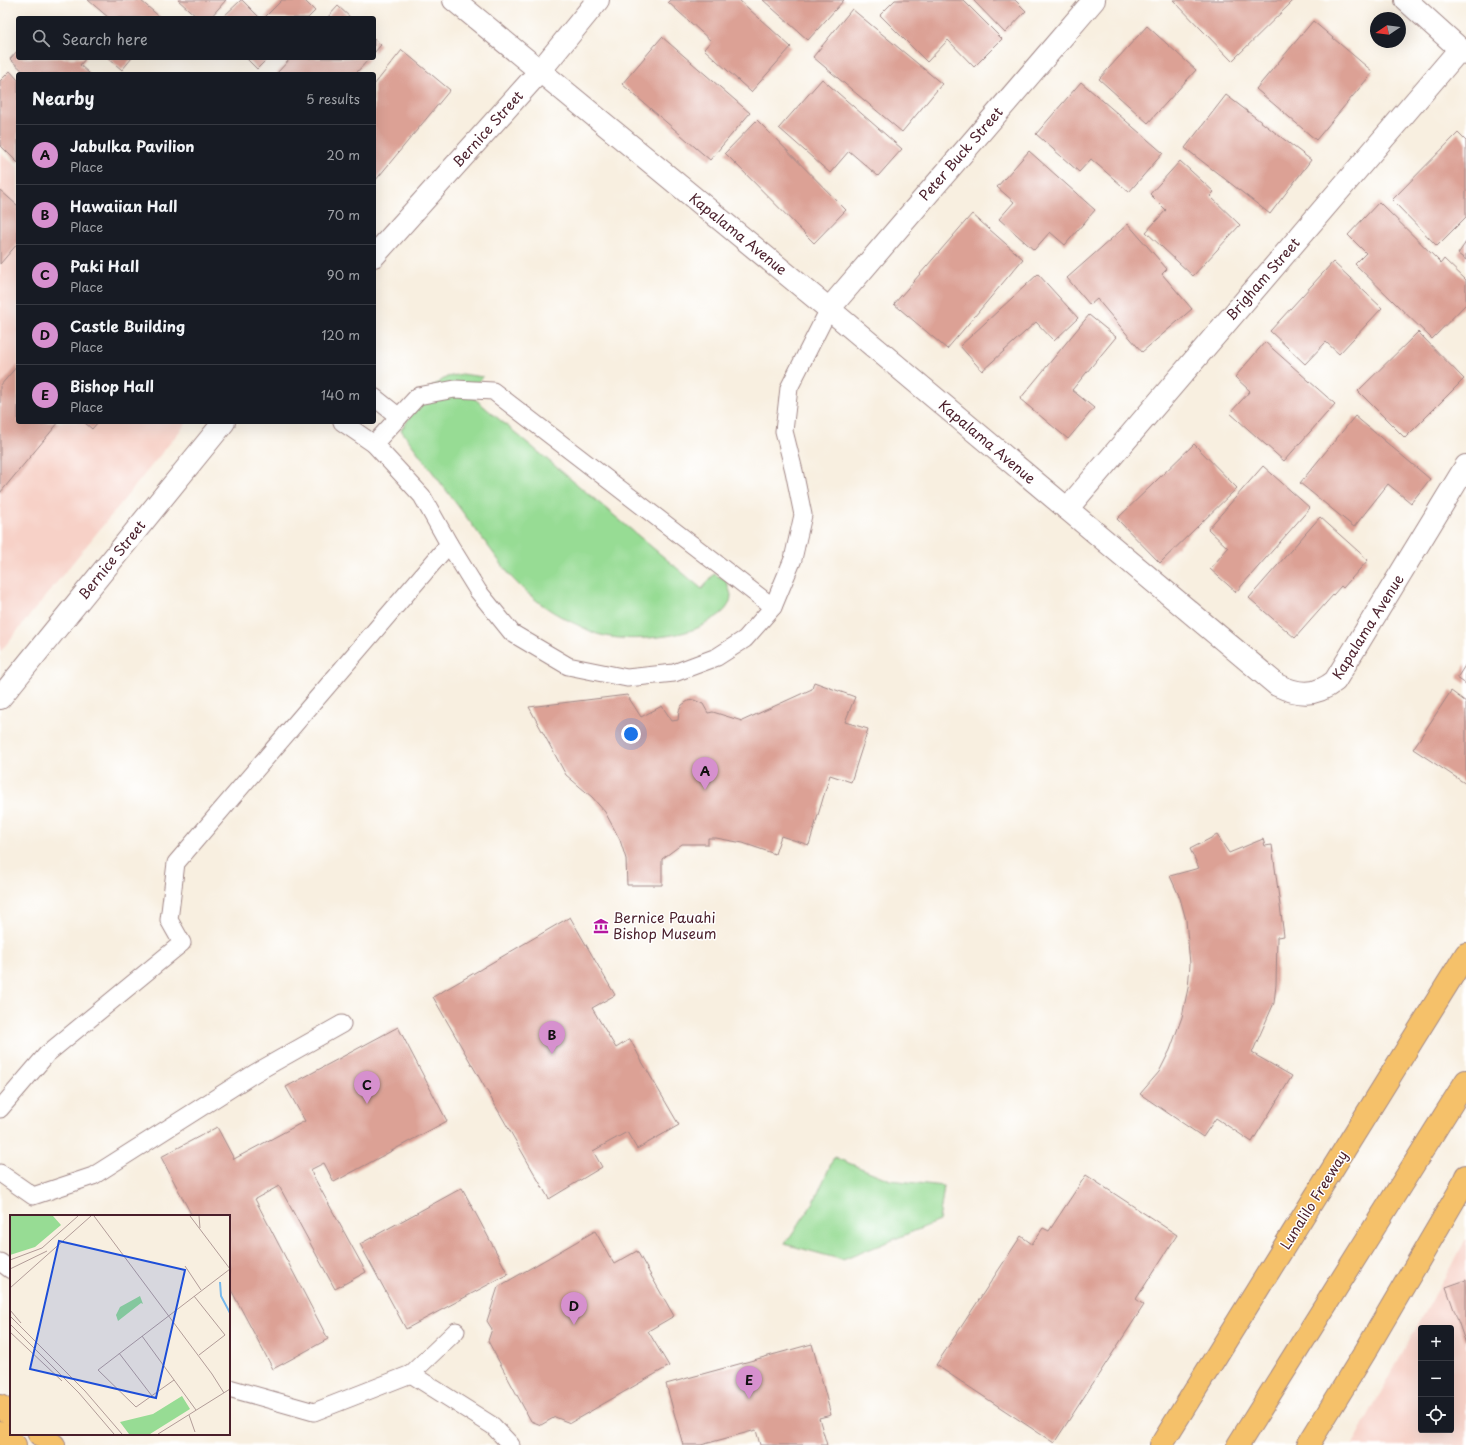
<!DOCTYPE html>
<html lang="en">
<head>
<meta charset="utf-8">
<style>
	body { margin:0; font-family:"Playpen Sans",sans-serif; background:#242831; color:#f1f3f6 }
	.controls { position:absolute; right:12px; bottom:12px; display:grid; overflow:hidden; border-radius:4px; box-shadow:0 4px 16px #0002 }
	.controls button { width:36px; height:36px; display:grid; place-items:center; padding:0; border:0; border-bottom:1px solid #363941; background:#171b24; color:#f1f3f6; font:20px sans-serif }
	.compass { position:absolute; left:1370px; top:12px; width:36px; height:36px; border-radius:50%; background:#171b24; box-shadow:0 4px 16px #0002; rotate:257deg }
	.you { position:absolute; left:631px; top:734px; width:14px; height:14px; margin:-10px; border:3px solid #fff; border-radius:50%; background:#1a73e8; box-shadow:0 0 0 6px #1a73e833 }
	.badge { display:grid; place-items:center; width:26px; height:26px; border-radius:50%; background:#d690ce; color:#111; font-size:13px; font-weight:700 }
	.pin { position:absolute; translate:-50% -33px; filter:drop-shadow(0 1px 2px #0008) }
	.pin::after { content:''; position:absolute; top:21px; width:14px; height:12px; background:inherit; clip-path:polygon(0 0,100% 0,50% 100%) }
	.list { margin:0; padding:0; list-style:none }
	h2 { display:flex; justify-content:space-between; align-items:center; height:52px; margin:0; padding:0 16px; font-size:17px }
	h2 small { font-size:13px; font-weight:400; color:#9ea1a6 }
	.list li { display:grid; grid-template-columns:26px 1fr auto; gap:12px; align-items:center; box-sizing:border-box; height:60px; padding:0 16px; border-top:1px solid #363941 }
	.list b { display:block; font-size:15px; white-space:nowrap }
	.list p { margin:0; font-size:13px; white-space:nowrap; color:#9ea1a6 }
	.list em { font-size:13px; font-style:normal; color:#9ea1a6 }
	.icon { flex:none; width:22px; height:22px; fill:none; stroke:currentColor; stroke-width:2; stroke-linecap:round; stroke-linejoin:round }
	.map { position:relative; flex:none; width:1466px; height:1445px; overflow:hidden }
	.search { position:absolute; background:#171b24; box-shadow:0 4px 16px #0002; left:16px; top:16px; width:360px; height:44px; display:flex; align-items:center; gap:10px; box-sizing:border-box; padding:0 14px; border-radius:4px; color:#9ea1a6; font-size:15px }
	.panel { position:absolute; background:#171b24; box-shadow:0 4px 16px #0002; left:16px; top:72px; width:360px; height:352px; border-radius:4px }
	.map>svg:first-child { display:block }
	.built { fill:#f7d1c7; fill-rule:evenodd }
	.green { fill:#97dc94; stroke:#707e60 }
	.building { fill:#dca195 }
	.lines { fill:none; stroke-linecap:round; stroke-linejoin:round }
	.service-casing { stroke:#a18786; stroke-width:19 }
	.minor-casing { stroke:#a18786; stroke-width:24 }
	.tertiary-casing { stroke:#a18786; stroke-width:24 }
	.trunk-casing { stroke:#a18786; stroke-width:24 }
	.motorway-casing { stroke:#a18786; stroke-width:24 }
	.service { stroke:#fff; stroke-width:17 }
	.minor { stroke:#fff; stroke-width:22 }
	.tertiary { stroke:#fff; stroke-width:22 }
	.trunk { stroke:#f5c16b; stroke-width:22 }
	.motorway { stroke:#f5c16b; stroke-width:22 }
	.labels { text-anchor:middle; stroke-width:3; stroke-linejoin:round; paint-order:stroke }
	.street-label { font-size:14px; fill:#4a1f2b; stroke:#fff }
	.poi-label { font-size:14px; fill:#4a1f2b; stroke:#fff; text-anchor:start }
	.inset-river { fill:none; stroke:#77b8ec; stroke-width:2 }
	.inset-road { fill:none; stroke:#b29c98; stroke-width:1 }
	.view { fill:#1d4ed8; fill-opacity:0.15; stroke:#1d4ed8; stroke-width:2 }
	.inset-edge { fill:none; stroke:#4a1f2b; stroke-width:2 }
</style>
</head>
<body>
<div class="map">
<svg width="1466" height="1445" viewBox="0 0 1466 1445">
	<rect width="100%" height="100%" fill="#fff"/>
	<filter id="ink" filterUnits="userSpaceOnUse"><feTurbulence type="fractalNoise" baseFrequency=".025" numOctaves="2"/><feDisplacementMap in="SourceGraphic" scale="8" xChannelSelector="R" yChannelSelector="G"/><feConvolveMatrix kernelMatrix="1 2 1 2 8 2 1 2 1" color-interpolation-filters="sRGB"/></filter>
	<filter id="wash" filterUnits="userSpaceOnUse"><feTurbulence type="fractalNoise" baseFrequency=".012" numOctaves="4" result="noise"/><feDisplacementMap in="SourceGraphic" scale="16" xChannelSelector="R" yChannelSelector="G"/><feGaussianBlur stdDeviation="0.9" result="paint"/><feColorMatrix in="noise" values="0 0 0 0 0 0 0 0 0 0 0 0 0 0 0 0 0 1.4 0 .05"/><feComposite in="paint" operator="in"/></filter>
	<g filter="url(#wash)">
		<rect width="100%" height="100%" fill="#f8efe0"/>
		<g class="built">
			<path d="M0,153L18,167V422H187L0,652Z"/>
			<path d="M1466,1239V1445H1353L1386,1383ZM1421,1328H1451V1430H1421Z"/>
		</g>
		<g class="green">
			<path d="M462,374L483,377L469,394L702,589L714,574L726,580C727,585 730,590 731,595C731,607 721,615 711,620C706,623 701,627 695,629C671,638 626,642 601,635C595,634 588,630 582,627C553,614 534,601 512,578L401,430L431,387L447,377Z"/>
			<path d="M834,1157L890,1180L944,1186L939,1221L843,1260L785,1244L814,1202Z"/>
		</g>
		<g id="blocks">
			<g class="building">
				<path d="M88,0H140L161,18H109Z"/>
				<path d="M178,0H226L210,18H198Z"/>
				<path d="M241,0H242L260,18H222Z"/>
				<path d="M282,0H304L315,11L308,18H264Z"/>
				<path d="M670,0H739L791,47L751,92L704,49L711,41L668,2Z"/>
				<path d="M763,0H844L808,40Z"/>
				<path d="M895,0H963L1002,39L974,67L948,40L927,62L880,15Z"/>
				<path d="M973,0H1015L1026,11L1005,33Z"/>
				<path d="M1173,0H1294L1232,61Z"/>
				<path d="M338,6L351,18H327Z"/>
				<path d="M852,9L942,84L902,132L813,57Z"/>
				<path d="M1313,21L1373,72L1316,140L1256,89Z"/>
				<path d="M1147,26L1196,70L1148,123L1099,79Z"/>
				<path d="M662,37L750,113L710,160L622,84Z"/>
				<path d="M374,39L381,45L374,53Z"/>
				<path d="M18,50V58H86L80,65L90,74H26L10,59Z"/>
				<path d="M402,50L450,90L375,181L374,180V85Z"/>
				<path d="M108,58H132L122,70Z"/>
				<path d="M246,58H268L257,69Z"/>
				<path d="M291,58H370L355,74H276Z"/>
				<path d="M10,71L18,80V163L0,145V81Z"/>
				<path d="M822,79L902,149L878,176L849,151L830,173L779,128Z"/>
				<path d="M1081,82L1163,153L1129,192L1091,159L1079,172L1036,134Z"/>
				<path d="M1226,95L1311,160L1270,214L1185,148Z"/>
				<path d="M757,120L846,210L814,243L725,153Z"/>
				<path d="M1458,133L1466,141V217L1437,246L1392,200Z"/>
				<path d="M1029,151L1095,210L1065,245L1050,232L1034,250L999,219L1014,202L997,187Z"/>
				<path d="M1180,161L1214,192L1210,196L1240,225L1193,276L1146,232L1166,210L1150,194Z"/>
				<path d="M0,190L18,206V243L0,264Z"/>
				<path d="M1379,202L1441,263L1444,259L1466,280V304L1432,339L1355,264L1366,253L1348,235Z"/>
				<path d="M972,214L1023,259L947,349L894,304Z"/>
				<path d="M1128,224L1167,269L1162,274L1192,309L1142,352L1097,299L1090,305L1067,278Z"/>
				<path d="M1466,242V260L1458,254Z"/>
				<path d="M1333,262L1382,308L1339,354L1326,342L1305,364L1270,331Z"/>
				<path d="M1038,274L1078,318L1054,341L1036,322L982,371L960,346Z"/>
				<path d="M1089,315L1116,337L1072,390L1094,408L1068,439L1020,399Z"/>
				<path d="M1418,332L1464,379L1405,438L1358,391Z"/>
				<path d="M1265,342L1335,404L1284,461L1230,413L1250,391L1235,377Z"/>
				<path d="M18,365V422H59L0,493V386Z"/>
				<path d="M1355,416L1430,479L1411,503L1388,484L1354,527L1300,483Z"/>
				<path d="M84,422H98L92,429Z"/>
				<path d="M1194,444L1237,488L1160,563L1117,519Z"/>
				<path d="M1263,466L1310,508L1236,592L1210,569L1228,548L1208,529Z"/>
				<path d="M1320,517L1368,560L1343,588L1341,586L1295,638L1249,598Z"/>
				<path d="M1466,664V684L1457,678Z"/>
				<path d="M814,682L855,697L845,722L868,729L851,782L830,775L809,845L781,836L775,854L743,843L716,838H708V844H682L662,859V885H627L626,859L620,840L612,825L605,812L592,797L566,775L529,707L627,695L641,717L662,706L672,721L678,720L679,711L682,705L688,701L694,700L703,704L708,713L713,712L742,721L812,689Z"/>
				<path d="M1451,691L1466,702V784L1413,749Z"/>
				<path d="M1217,835L1229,853L1263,839L1265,846L1272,845L1284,936L1277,937L1276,985L1274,1003L1252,1053L1292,1076L1252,1142L1216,1118L1203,1137L1140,1094L1159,1072L1170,1050L1182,1017L1188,988L1190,964L1186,920L1180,898L1170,876L1199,868L1190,849Z"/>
				<path d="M570,917L615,995L592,1008L616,1048L630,1039L641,1060L679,1125L637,1149L627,1132L593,1151L602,1167L549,1199L433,997Z"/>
				<path d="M398,1027L447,1121L334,1182L324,1163L310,1170L366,1272L335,1289L279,1186L255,1199L328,1339L273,1369L229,1286V1216H192L161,1157L217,1127L234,1159L305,1121L286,1087Z"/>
				<path d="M1086,1175L1177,1235L1136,1299L1144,1305L1054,1443L936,1365L1021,1236L1032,1244L1043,1228L1049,1231Z"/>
				<path d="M462,1188L508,1274L406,1329L360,1244Z"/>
				<path d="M595,1231L614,1264L637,1251L674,1316L648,1331L669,1366L570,1423L555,1417L541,1425L531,1421L488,1341L492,1329L487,1321L498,1287Z"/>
				<path d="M1466,1280V1344L1446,1287Z"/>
				<path d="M812,1344L831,1415L819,1418L827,1445H760L756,1430L701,1445H683L666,1384Z"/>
			</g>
		</g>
	</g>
	<g filter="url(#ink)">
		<use href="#blocks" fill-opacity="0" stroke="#a18786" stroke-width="1"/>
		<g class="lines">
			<g class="service-casing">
				<g id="service">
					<path d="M374,397L399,417"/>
					<path d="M342,422L374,444L422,496L449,544L478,591L512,633L568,666L627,678L674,673L717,657L745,639L773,607L793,559L803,515L794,471L784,431L789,388L829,309"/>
					<path d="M374,444L418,396L455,389L493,391L773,607"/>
					<path d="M0,1109L47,1054L182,943L169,920L176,863L449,544"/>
					<path d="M0,1173L33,1196L93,1176L255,1073L342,1024"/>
					<path d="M0,1262L11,1270"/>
					<path d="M411,1374L493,1426L511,1445"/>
					<path d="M229,1388L314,1412L411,1374L456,1331"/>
				</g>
			</g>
			<g class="minor-casing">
				<g id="minor">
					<path d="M1406,0L1460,49L1466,53"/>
					<path d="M540,71L829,309L1277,685C1298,695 1315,697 1335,681L1466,466"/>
					<path d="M829,309L1094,0"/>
					<path d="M1067,509L1460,49"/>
				</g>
			</g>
			<g class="tertiary-casing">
				<g id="tertiary">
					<path d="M454,0L540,71"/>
					<path d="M374,256L540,71L598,0"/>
					<path d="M0,698L224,422"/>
				</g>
			</g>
			<g class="trunk-casing">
				<g id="trunk">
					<path d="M0,1406L11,1414"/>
					<path d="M39,1434L54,1445"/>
				</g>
			</g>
			<g class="motorway-casing">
				<g id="motorway">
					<path d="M0,1432L15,1445"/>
					<path d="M1161,1445L1466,954"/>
					<path d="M1238,1445L1466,1081"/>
					<path d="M1308,1445L1365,1352L1460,1190L1466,1176"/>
				</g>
			</g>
			<use href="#service" class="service"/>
			<use href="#minor" class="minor"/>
			<use href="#tertiary" class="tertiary"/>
			<use href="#trunk" class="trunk"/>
			<use href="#motorway" class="motorway"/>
		</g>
	</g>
	<defs>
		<g id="museum-bare" transform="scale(1.2)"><path d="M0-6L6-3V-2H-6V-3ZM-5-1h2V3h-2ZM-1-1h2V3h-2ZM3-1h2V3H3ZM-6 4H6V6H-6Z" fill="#b5179e" stroke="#fff" stroke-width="2.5" paint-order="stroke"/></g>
	</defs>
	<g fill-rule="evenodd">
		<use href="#museum-bare" x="601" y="926"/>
	</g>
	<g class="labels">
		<g class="street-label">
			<text transform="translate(488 129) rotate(-48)" y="5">Bernice Street</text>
			<text transform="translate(961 154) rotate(-49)" y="5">Peter Buck Street</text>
			<text transform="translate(738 234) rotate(39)" y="5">Kapalama Avenue</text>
			<text transform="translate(1263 279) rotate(-49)" y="5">Brigham Street</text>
			<text transform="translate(987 442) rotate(40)" y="5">Kapalama Avenue</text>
			<text transform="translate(112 560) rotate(-51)" y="5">Bernice Street</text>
			<text transform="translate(1368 627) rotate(-58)" y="5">Kapalama Avenue</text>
			<text transform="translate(1314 1200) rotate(-58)" y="5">Lunalilo Freeway</text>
		</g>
		<g class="poi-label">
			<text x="613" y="923">Bernice Pauahi<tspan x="613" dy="16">Bishop Museum</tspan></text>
		</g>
	</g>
	<g transform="translate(10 1215)">
		<rect width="220" height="220" fill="#f8efe0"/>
		<path d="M0,1H43L51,10L25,32L0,40ZM130,81L133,89L131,88L108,106L106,100L110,92ZM172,181L180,194L140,219H119L110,207L143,199Z" fill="#97dc94"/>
		<path class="inset-river" d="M210,67L211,81L220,98"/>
		<path class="inset-road" d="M84,1L202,159L214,178M180,1L220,54M189,1L190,13M0,45L32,33L68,1M175,51L191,75M0,54L37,36M0,73L81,1M184,81L215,120L189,140M0,95L11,108M0,101L75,176L112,219M0,109L69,178L104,219M0,117L52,166M132,121L186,195M109,138L142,181M164,165L126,192L88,155L220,54M179,200L185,217M148,219L220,174"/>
		<path class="view" d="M49,26L175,55L146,183L20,154Z"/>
		<rect width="220" height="220" class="inset-edge"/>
	</g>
</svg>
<div class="controls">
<button>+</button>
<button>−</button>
<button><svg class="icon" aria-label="locate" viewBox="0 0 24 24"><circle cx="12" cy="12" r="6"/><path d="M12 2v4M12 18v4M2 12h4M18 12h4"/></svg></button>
</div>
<svg class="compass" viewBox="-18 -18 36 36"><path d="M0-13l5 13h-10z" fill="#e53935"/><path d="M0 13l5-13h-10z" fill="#9ea1a6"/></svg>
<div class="you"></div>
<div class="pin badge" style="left:705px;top:790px">A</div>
<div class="pin badge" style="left:552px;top:1054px">B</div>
<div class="pin badge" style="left:367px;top:1104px">C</div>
<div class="pin badge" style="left:574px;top:1325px">D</div>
<div class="pin badge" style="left:749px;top:1399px">E</div>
<div class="search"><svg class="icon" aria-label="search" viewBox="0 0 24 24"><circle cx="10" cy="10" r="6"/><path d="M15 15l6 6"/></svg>Search here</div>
<section class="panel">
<h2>Nearby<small>5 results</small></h2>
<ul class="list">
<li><span class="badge">A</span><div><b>Jabulka Pavilion</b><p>Place</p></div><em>20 m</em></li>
<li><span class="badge">B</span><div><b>Hawaiian Hall</b><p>Place</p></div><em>70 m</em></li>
<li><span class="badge">C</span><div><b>Paki Hall</b><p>Place</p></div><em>90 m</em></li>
<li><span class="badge">D</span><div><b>Castle Building</b><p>Place</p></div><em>120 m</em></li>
<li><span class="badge">E</span><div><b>Bishop Hall</b><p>Place</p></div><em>140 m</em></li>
</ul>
</section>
</div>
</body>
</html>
